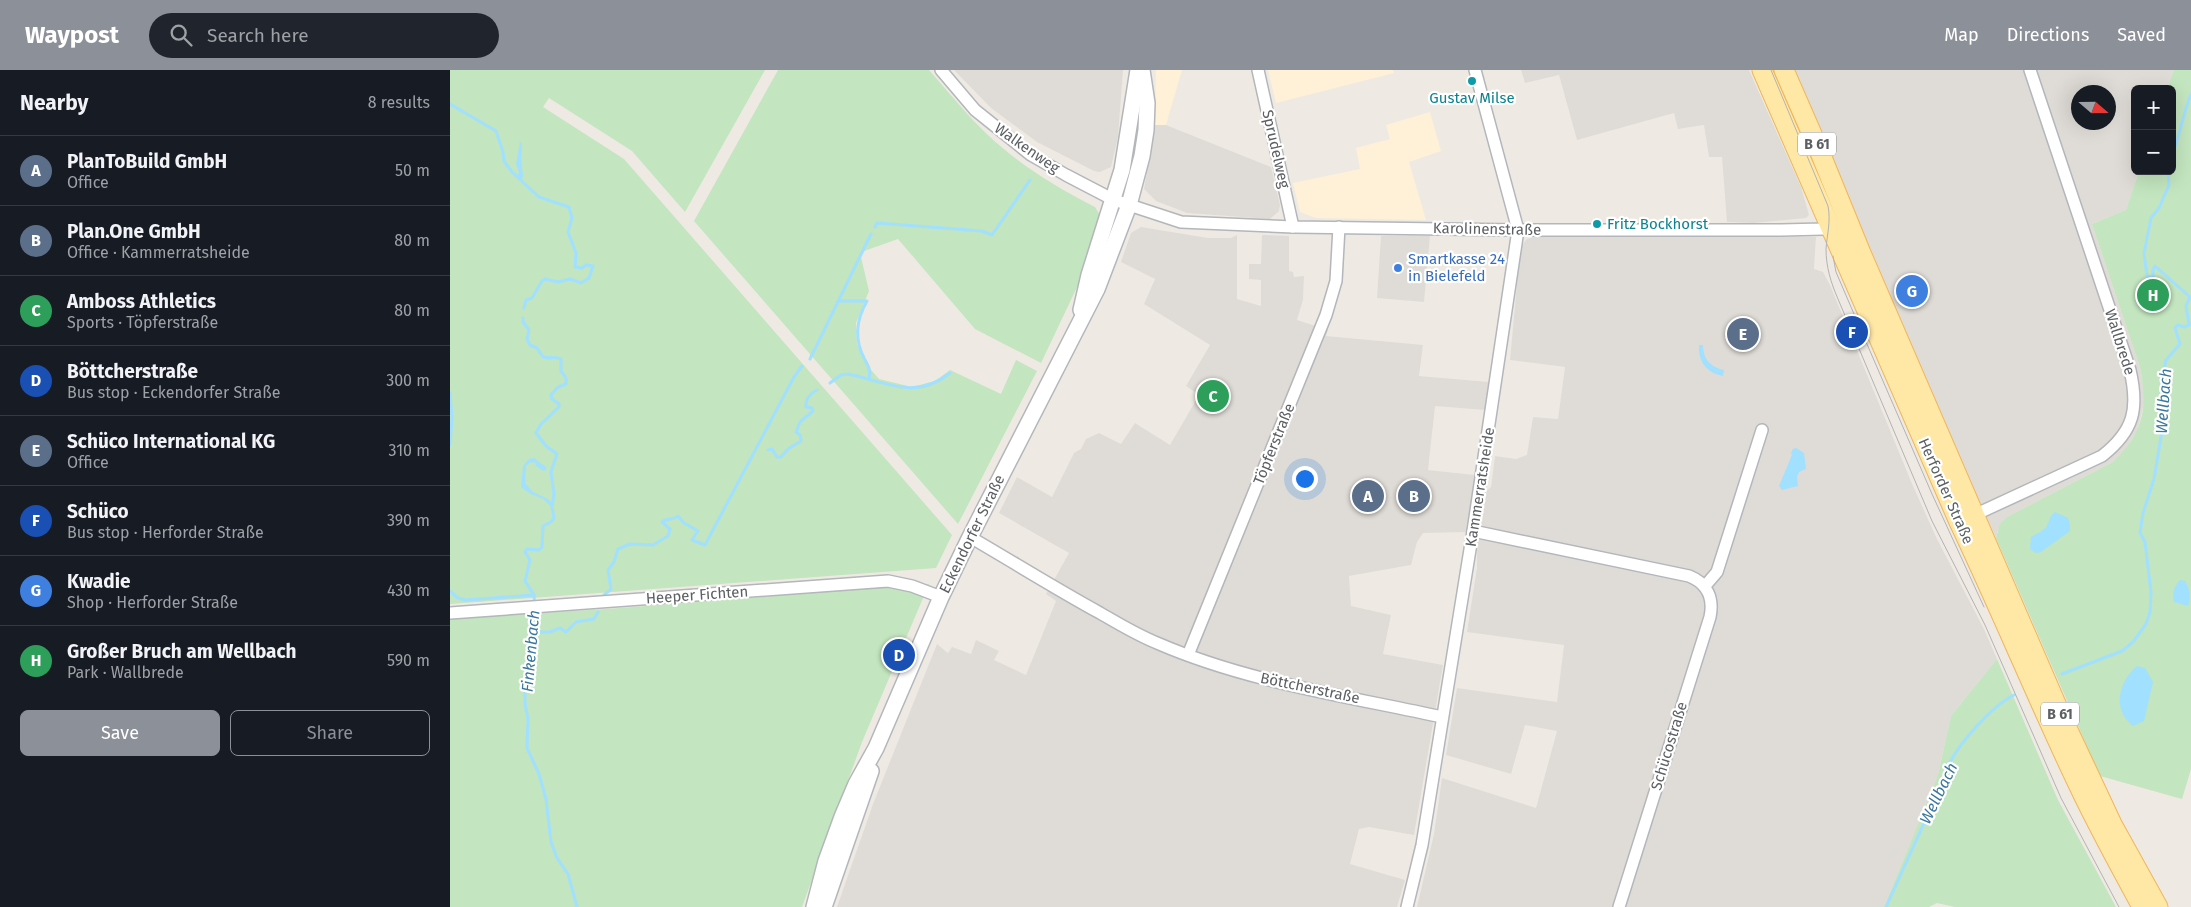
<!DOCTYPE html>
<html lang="en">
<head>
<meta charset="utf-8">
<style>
	body { margin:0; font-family:"Fira Sans",sans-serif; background:#20242c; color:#f1f3f6 }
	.controls { position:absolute; right:15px; top:15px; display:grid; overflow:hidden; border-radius:8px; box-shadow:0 5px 20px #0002 }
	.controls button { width:45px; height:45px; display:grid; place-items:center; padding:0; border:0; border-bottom:1px solid #363941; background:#171b24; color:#f1f3f6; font:25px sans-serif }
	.compass { position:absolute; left:1621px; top:15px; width:45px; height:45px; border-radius:50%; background:#171b24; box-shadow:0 5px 20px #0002; rotate:110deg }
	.you { position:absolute; left:854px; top:408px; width:18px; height:18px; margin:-12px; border:4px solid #fff; border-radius:50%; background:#1a73e8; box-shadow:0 0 0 8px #1a73e833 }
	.badge { display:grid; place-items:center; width:32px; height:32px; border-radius:50%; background:#8c9099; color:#fff; font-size:16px; font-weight:700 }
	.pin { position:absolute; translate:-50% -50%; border:2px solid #fff; box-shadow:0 1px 5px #0006 }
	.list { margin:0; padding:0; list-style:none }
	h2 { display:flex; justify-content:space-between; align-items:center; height:65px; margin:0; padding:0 20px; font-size:21px }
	h2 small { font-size:16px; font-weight:400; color:#9ea1a6 }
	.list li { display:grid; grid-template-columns:32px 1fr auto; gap:15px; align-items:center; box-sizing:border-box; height:70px; padding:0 20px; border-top:1px solid #363941 }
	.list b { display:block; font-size:19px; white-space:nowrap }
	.list p { margin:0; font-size:16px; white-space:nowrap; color:#9ea1a6 }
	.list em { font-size:16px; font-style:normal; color:#9ea1a6 }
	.actions { display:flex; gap:10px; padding:15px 20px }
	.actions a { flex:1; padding:11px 0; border:1px solid #8c9099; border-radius:8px; text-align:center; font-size:18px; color:#8c9099 }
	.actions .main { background:#8c9099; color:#fff }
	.icon { flex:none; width:28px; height:28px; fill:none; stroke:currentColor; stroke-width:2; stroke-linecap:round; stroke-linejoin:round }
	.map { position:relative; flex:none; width:1741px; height:837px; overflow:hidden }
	header { display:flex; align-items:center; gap:30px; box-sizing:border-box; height:70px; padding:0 25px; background:#8c9099; color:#fff }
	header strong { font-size:24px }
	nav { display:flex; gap:28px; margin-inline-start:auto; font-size:18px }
	.search { width:350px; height:45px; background:#20242c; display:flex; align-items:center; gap:12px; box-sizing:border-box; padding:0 18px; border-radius:28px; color:#9ea1a6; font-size:19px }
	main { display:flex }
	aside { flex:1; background:#171b24 }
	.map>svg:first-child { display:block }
	.commercial { fill:#fef1d8 }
	.industrial { fill:#dfdcd7; fill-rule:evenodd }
	.green { fill:#c3e5bf }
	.water { fill:#a1e0ff }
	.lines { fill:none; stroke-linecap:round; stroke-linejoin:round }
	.stream { stroke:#a1e0ff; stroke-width:3 }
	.minor-casing { stroke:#b3b6ba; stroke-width:14 }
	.tertiary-casing { stroke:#b3b6ba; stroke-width:18 }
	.primary-casing { stroke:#f1b558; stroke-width:21 }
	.minor { stroke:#fff; stroke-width:11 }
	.tertiary { stroke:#fff; stroke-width:15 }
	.primary { stroke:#ffe7a6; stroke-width:19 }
	.tram { stroke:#b2b3b3; stroke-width:1 }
	.culture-dot { fill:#0f9aa8; stroke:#fff; stroke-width:2 }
	.shop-dot { fill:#3f7fe0; stroke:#fff; stroke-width:2 }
	.labels { text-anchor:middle; stroke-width:4.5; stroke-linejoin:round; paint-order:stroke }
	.shield { fill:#fff; stroke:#8c9092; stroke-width:1 }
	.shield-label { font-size:14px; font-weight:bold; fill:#5b6063 }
	.culture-label { font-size:15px; fill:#0d838f; stroke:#fff }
	.street-label { font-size:15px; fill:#5b6063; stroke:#fff }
	.shop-label { font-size:15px; fill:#366cbe; stroke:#fff; text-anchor:start }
	.water-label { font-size:16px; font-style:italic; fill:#3a779f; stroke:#fff }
</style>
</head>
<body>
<header>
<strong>Waypost</strong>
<div class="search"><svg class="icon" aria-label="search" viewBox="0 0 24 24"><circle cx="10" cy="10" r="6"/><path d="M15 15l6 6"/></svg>Search here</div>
<nav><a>Map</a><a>Directions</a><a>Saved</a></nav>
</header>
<main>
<aside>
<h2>Nearby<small>8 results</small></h2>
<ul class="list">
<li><span class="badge" style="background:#5c6f8a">A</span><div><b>PlanToBuild GmbH</b><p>Office</p></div><em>50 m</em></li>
<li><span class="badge" style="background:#5c6f8a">B</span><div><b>Plan.One GmbH</b><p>Office · Kammerratsheide</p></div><em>80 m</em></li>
<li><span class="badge" style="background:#2e9e5b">C</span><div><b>Amboss Athletics</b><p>Sports · Töpferstraße</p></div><em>80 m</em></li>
<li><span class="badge" style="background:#1a4fb4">D</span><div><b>Böttcherstraße</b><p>Bus stop · Eckendorfer Straße</p></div><em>300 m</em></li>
<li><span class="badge" style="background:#5c6f8a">E</span><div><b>Schüco International KG</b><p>Office</p></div><em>310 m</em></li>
<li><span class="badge" style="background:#1a4fb4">F</span><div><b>Schüco</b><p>Bus stop · Herforder Straße</p></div><em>390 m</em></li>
<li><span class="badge" style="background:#3f7fe0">G</span><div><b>Kwadie</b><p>Shop · Herforder Straße</p></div><em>430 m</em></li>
<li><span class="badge" style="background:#2e9e5b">H</span><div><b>Großer Bruch am Wellbach</b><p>Park · Wallbrede</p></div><em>590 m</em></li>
</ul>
<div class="actions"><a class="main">Save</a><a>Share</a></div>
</aside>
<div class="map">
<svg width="1741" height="837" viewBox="0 0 1741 837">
	<rect width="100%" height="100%" fill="#eeeae3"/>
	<g class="commercial">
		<path d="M706,0H732L716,55H705Z"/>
		<path d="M818,0H943L944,3L826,33Z"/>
		<path d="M980,42L991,81L959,92L976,150L866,148L850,142L843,113L910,99L906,78L940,69L936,55Z"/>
	</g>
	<g class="industrial">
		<path d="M504,0H673L668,67L661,97L650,102L644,101L587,72L541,38Z"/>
		<path d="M1071,0H1299L1351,117L1359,145L1356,148L1303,153L1277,152L1272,87H1259L1254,55L1228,59L1224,43L1127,70L1109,5L1075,13Z"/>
		<path d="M1344,0H1724L1717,19H1685V101H1689L1676,140L1642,154L1690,297L1694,319V332L1688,360L1673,383L1663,392L1557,447L1548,460L1546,468L1517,405ZM1628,22H1658V52H1628Z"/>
		<path d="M705,55H716L821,97L830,135L829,141L820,149L737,143L706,131L694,119Z"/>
		<path d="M691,157L758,168H781L787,165V229L811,236V210L799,209V194H811L812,165L839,166V201L843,202L844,207L854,206L853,230L847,250L878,260L876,266L973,275L969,306L1039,312L1035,340L985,336L978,400L1025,405L1016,462L973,463L967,472L961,495L899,506L901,536L941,545L933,584L993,595L964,765L919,757L909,759L900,794L955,810L947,837H387L423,734L487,574L498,583L502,577L521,584L526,570L549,581L544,590L576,605L606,531L596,524L619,483L549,443L567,407L602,427L624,383L631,379L636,369L649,363L671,374L685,353L720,375L749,325L736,316L760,275L694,234L705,209L671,192L681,163Z"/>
		<path d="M1090,165L1366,167L1364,199L1373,202L1380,215L1463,416L1487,469L1534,559L1547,589L1501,646L1488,705L1434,837H967L984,764L992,708L1086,738L1107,661L1075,655L1061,704L996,685L1007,618L1107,632L1114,575L1017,562L1027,498V482L1037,420L1041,417L1045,386L1066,389L1077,385L1083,347L1108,349L1115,297L1060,290L1070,182L1072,175L1077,169Z"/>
		<path d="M931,166H980L974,232L927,228Z"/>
	</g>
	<g class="green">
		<path d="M0,0H315L235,142L182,81L99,28L93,37L174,89L502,465L486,498L0,534Z"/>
		<path d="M328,0H479C503,27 526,57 555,80C583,103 614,121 645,137L650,145L639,185L629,213L591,293L525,259L448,169L414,181L411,187L419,221L406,253L407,274L416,294L429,309L462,317L485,311L500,300L551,324L566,290L587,301L508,454L244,151Z"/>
		<path d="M1724,0H1741V699L1732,729L1650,706L1546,468L1550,454L1557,447L1663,392C1694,363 1698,337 1690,297L1642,154L1676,140L1689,101H1722V19H1717Z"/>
		<path d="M479,514L412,672L352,837H0V548L157,539Z"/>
		<path d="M1547,589L1608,730L1666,837H1505L1487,833L1479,837H1434L1488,705L1501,646Z"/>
	</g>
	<g class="water">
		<path d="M70,72L72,74L71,89L73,106L71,111L67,108L69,102L66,94Z"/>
		<path d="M1249,275H1253C1253,289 1260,297 1274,300L1273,306C1257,303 1248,292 1249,275Z"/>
		<path d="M1346,378L1354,383L1356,399L1349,402L1347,407L1348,416L1332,420L1329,416L1342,385L1341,383L1343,379Z"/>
		<path d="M84,388L97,398L94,401L86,396L85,392L79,393L76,396L75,413L83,422L98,429L103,434L102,437L93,429L81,424L71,417L73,396L79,389Z"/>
		<path d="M1605,442L1618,448L1620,454V461L1591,482L1586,483L1580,479L1581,467C1586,464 1592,462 1596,457C1600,451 1599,446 1605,442Z"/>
		<path d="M1730,510L1735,511C1740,520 1741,527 1738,536L1724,532C1722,523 1724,517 1730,510Z"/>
		<path d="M1687,596L1695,598L1703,612L1694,651L1683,656C1662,640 1668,612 1687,596Z"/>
	</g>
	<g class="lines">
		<g class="stream">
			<path d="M0,34L46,61L53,82L54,91L62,102L89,127L119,137L122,148L118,162L126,183L125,197L132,198L136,195L143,196L139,208L131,213L120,209L108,212L95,209L92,211L82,228L76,230L74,238"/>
			<path d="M1722,85C1730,65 1733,44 1741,24"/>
			<path d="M1718,101L1719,115L1709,138L1701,148L1694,183L1697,206L1703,208V200L1705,196L1740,227L1736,236L1739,254"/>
			<path d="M425,157L427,153L532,161L542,165L580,110"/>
			<path d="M389,231H417C406,250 404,270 415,290C419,297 421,301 419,309"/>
			<path d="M73,248V252L79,260L77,269L80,275L87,278L93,287C100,289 104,286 111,289V301L116,308V314L108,317L101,325L102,329L109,334V337L91,354L86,363L96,376L107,384L101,402L104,424L102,437L104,448L101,452L93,456L92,477L89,480L77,479L75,482L80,490L75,511L84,525L86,555L75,612V634L78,649L77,678L89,704L96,729L101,772L107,788L118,804L127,837"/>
			<path d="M360,289L421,164"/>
			<path d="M380,313L391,305L398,304C437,312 465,331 500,303"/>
			<path d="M0,323L2,348L0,375"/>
			<path d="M318,380L322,379L327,387H331L338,379L351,371L350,365L346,362L350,352L363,341L362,338L356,337C355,329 361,323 367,320"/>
			<path d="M0,521L8,528L16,530L84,525"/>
			<path d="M154,525L161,519L158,500L164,492L168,479L180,474L203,475L218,466L220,459L212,452C217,448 224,450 228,446L234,453L248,461L242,470L255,475L344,307L352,296"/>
			<path d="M84,562H100L110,558L116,562L126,552L144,549L148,542"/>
			<path d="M1612,604L1672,581L1683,572L1696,554L1700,542L1701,522L1695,472L1690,463L1693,443L1704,409L1713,355L1711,311L1716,290L1730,274L1725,258L1728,255L1734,257L1741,254"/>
			<path d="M1436,837L1494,709C1496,705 1496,701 1497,698C1507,675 1542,636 1564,625"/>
		</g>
		<g class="minor-casing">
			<g id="minor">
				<path d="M491,0L525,40L581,85L616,105L664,130L731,152L843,157L1068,160H1331L1373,159L1384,155"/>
				<path d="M808,0L843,157"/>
				<path d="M1520,447L1652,386C1684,361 1689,339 1680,300L1580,0"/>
				<path d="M1023,461L1239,506C1257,513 1264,528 1260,547L1169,837"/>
				<path d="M520,467C563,492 606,519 650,543C669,554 687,565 707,573C797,612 896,626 992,647"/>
				<path d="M1255,516L1267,502L1312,360"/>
				<path d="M0,543L438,511L462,516L491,527"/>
				<path d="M738,585L876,245L886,211L889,157"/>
				<path d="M957,837L972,775L1023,461L1068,160L1025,0"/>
			</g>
		</g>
		<g class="tertiary-casing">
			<g id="tertiary">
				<path d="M631,240L639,205L672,100L688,0"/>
				<path d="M364,837L376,791L392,747L406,714L426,678L491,527L520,467L647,219L679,135L692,86L696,60L697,33L692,0"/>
				<path d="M374,837L421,701"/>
			</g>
		</g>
		<g class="primary-casing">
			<g id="primary">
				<path d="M1312,0L1509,452C1550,538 1586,626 1627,712C1647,755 1670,796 1692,837"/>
				<path d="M1334,0L1369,80L1411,183L1610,643L1662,754L1708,837"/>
			</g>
		</g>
		<use href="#minor" class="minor"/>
		<use href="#tertiary" class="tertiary"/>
		<use href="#primary" class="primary"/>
		<g class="tram">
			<path d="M1321,0L1378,136C1381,152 1377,164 1376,179C1376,197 1381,213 1388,229L1482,451L1535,555L1611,728L1669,837"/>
			<path d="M1383,186L1386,202L1410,258L1482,424L1534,537"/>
		</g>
	</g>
	<g class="culture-dot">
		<circle cx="1022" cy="11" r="5"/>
		<circle cx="1147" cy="154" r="5"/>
	</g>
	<circle class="shop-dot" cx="948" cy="198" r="5"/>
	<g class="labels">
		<g class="shield">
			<rect x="1348" y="62.5" width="38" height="23" rx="4"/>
			<rect x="1591" y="632.5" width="38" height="23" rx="4"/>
		</g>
		<g class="shield-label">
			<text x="1367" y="79">B 61</text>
			<text x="1610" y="649">B 61</text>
		</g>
		<g class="culture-label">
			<text x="1022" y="33">Gustav Milse</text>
			<text x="1157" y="159" text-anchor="start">Fritz Bockhorst</text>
		</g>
		<g class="street-label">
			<text transform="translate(577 78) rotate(35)" y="5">Walkenweg</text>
			<text transform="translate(826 79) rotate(77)" y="5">Sprudelweg</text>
			<text transform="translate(1037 159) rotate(1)" y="5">Karolinenstraße</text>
			<text transform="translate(1670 272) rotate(72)" y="5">Wallbrede</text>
			<text transform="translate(824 374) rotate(-68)" y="5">Töpferstraße</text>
			<text transform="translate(1030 417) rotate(-81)" y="5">Kammerratsheide</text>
			<text transform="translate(1496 421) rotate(66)" y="5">Herforder Straße</text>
			<text transform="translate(522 464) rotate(-64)" y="5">Eckendorfer Straße</text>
			<text transform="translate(247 525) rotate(-4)" y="5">Heeper Fichten</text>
			<text transform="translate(860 618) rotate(12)" y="5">Böttcherstraße</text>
			<text transform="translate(1219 676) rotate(-73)" y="5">Schücostraße</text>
		</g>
		<g class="shop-label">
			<text x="958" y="194">Smartkasse 24<tspan x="958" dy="17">in Bielefeld</tspan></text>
		</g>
		<g class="water-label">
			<text transform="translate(1713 331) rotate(-86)" y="6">Wellbach</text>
			<text transform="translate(80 581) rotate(-85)" y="6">Finkenbach</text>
			<text transform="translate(1488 723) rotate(-64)" y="6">Wellbach</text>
		</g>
	</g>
</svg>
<div class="controls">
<button>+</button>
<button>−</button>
</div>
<svg class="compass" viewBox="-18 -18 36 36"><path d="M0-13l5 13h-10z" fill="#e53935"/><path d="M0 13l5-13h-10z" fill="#9ea1a6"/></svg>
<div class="you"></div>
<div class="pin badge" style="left:918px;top:426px;background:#5c6f8a">A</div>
<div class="pin badge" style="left:964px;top:426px;background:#5c6f8a">B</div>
<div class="pin badge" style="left:763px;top:326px;background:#2e9e5b">C</div>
<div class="pin badge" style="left:449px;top:585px;background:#1a4fb4">D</div>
<div class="pin badge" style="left:1293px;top:264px;background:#5c6f8a">E</div>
<div class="pin badge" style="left:1402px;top:262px;background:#1a4fb4">F</div>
<div class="pin badge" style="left:1462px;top:221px;background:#3f7fe0">G</div>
<div class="pin badge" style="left:1703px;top:225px;background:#2e9e5b">H</div>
</div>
</main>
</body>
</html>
